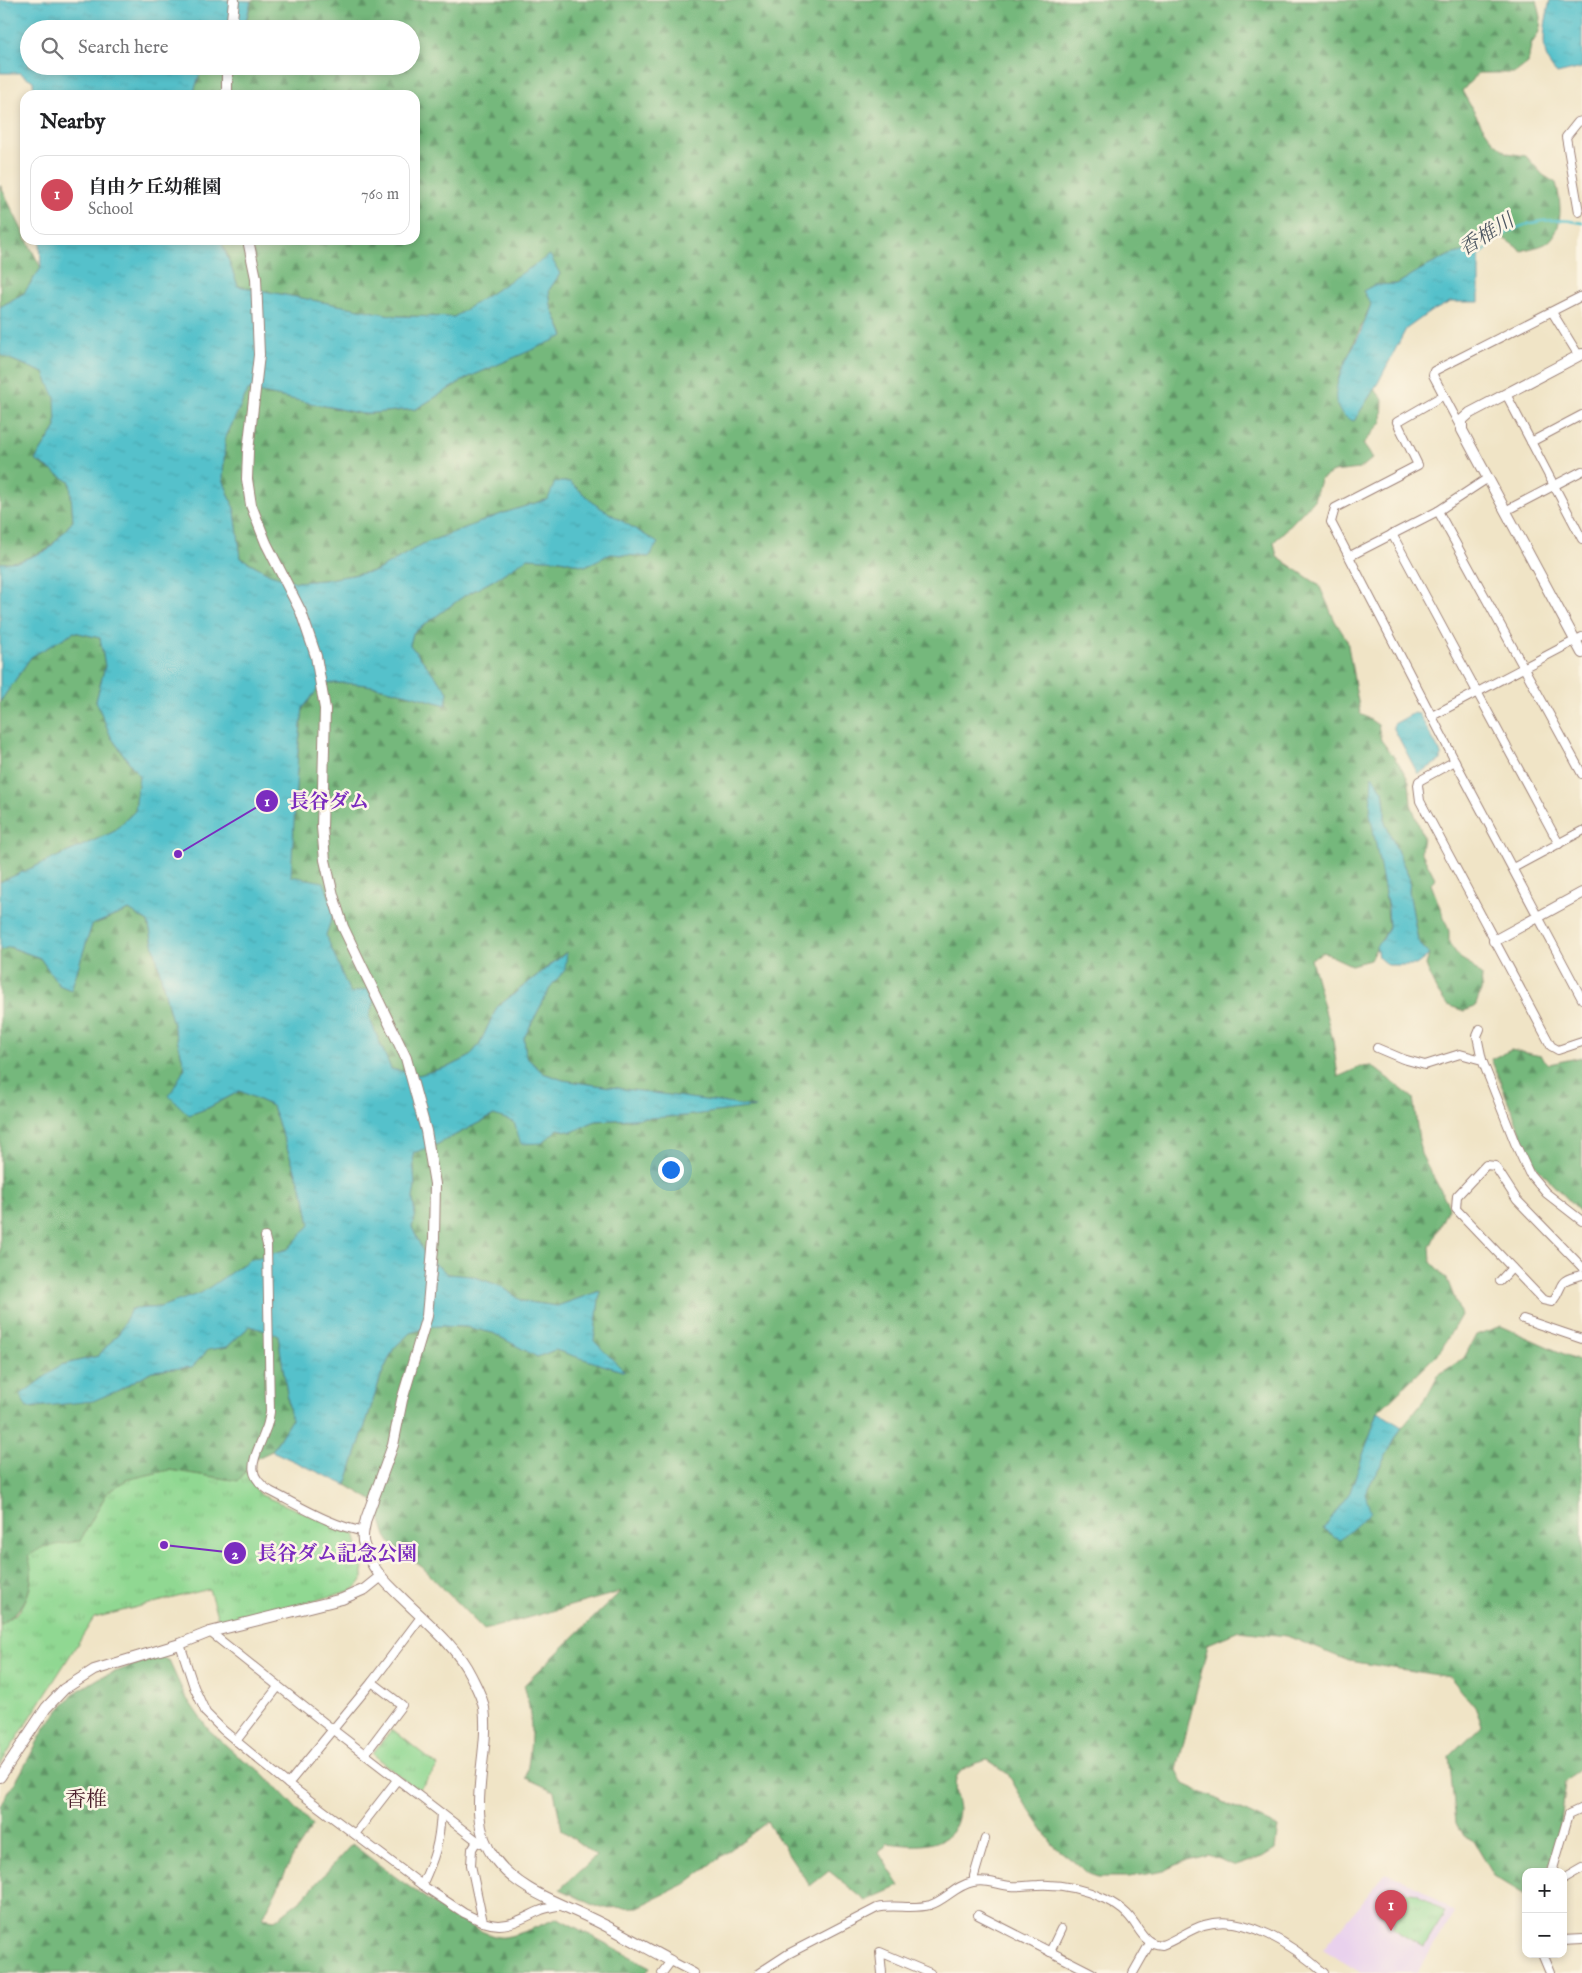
<!DOCTYPE html>
<html lang="en">
<head>
<meta charset="utf-8">
<style>
	body { margin:0; font-family:"IM FELL English","Noto Serif JP",serif; background:#f6f6f6; color:#202124 }
	.controls { position:absolute; right:15px; bottom:15px; display:grid; overflow:hidden; border-radius:10px; box-shadow:0 2px 8px #0003 }
	.controls button { width:45px; height:45px; display:grid; place-items:center; padding:0; border:0; border-bottom:1px solid #e0e0e0; background:#fff; color:#202124; font:25px sans-serif }
	.you { position:absolute; left:670px; top:1169px; width:18px; height:18px; margin:-12px; border:4px solid #fff; border-radius:50%; background:#1a73e8; box-shadow:0 0 0 8px #1a73e833 }
	.badge { display:grid; place-items:center; width:32px; height:32px; border-radius:50%; background:#d1495b; color:#fff; font-size:16px; font-weight:700 }
	.pin { position:absolute; translate:-50% -41px; filter:drop-shadow(0 1px 2px #0008) }
	.pin::after { content:''; position:absolute; top:26px; width:18px; height:15px; background:inherit; clip-path:polygon(0 0,100% 0,50% 100%) }
	.list { margin:0; padding:0; list-style:none }
	h2 { display:flex; justify-content:space-between; align-items:center; height:65px; margin:0; padding:0 20px; font-size:21px }
	h2 small { font-size:16px; font-weight:400; color:#757577 }
	.list li { display:grid; grid-template-columns:32px 1fr auto; gap:15px; align-items:center; box-sizing:border-box; height:80px; margin:0 10px 10px; padding:0 10px; border:1px solid #e0e0e0; border-radius:15px }
	.list b { display:block; font-size:19px; white-space:nowrap }
	.list p { margin:0; font-size:16px; white-space:nowrap; color:#757577 }
	.list em { font-size:16px; font-style:normal; color:#757577 }
	.icon { flex:none; width:28px; height:28px; fill:none; stroke:currentColor; stroke-width:2; stroke-linecap:round; stroke-linejoin:round }
	.map { position:relative; flex:none; width:1582px; height:1973px; overflow:hidden }
	.search { position:absolute; background:#fff; box-shadow:0 2px 8px #0003; left:20px; top:20px; width:400px; height:55px; display:flex; align-items:center; gap:12px; box-sizing:border-box; padding:0 18px; border-radius:28px; color:#757577; font-size:19px }
	.panel { position:absolute; background:#fff; box-shadow:0 2px 8px #0003; left:20px; top:90px; width:400px; height:155px; border-radius:15px }
	.map>svg:first-child { display:block }
	.built { fill:#e9d1ed }
	.forest { fill:url(#forest-firs); stroke:#5f6c54 }
	.park { fill:url(#park-tufts); stroke:#6d7c5e }
	.water { fill:url(#water-ripples); stroke:#4f707b }
	.lines { fill:none; stroke-linecap:round; stroke-linejoin:round }
	.stream { stroke:#54c1cb; stroke-width:2.5 }
	.minor-casing { stroke:#9d8278; stroke-width:10 }
	.tertiary-casing { stroke:#9d8278; stroke-width:12 }
	.minor { stroke:#fff; stroke-width:8 }
	.tertiary { stroke:#fff; stroke-width:10 }
	.labels { text-anchor:middle; stroke-width:5; stroke-linejoin:round; paint-order:stroke }
	.water-label { font-size:20px; font-style:italic; fill:#4e5863; stroke:#fcf5e5 }
	.quarter-label { font-size:21px; fill:#4a1f2b; stroke:#fcf5e5 }
	.leader { fill:none; stroke:#7b2cbf; stroke-width:2 }
	.callout-dot { fill:#7b2cbf; stroke:#fcf5e5; stroke-width:2 }
	.mark-label { font-size:15px; text-anchor:middle; font-weight:bold; fill:#fff }
	.callout-label { font-size:20px; text-anchor:middle; font-weight:bold; fill:#7b2cbf; stroke:#fcf5e5; stroke-width:5; stroke-linejoin:round; paint-order:stroke }
</style>
</head>
<body>
<div class="map">
<svg width="1582" height="1973" viewBox="0 0 1582 1973">
	<defs>
		<pattern id="forest-firs" width="22" height="20" patternUnits="userSpaceOnUse" patternTransform="scale(1.25)"><rect width="22" height="20" fill="#74b87c"/><path d="M5 1l3.5 6h-7zM16 11l3.5 6h-7z" fill="#619566"/></pattern>
		<pattern id="park-tufts" width="24" height="20" patternUnits="userSpaceOnUse" patternTransform="scale(1.25)"><rect width="24" height="20" fill="#90d892"/><path d="M3 7l-1-3M5 7V3M7 7l1-3M15 17l-1-3M17 17v-4M19 17l1-3" fill="none" stroke="#7eb97e"/></pattern>
		<pattern id="water-ripples" width="26" height="14" patternUnits="userSpaceOnUse" patternTransform="scale(1.25)"><rect width="26" height="14" fill="#54c1cb"/><path d="M2 4q2-2 4 0t4 0M15 11q2-2 4 0t4 0" fill="none" stroke="#4ba5ae"/></pattern>
	</defs>
	<rect width="100%" height="100%" fill="#fcf5e5"/>
	<filter id="ink" filterUnits="userSpaceOnUse"><feTurbulence type="fractalNoise" baseFrequency=".02" numOctaves="2"/><feDisplacementMap in="SourceGraphic" scale="10" xChannelSelector="R" yChannelSelector="G"/><feConvolveMatrix kernelMatrix="1 2 1 2 8 2 1 2 1" color-interpolation-filters="sRGB"/></filter>
	<filter id="wash" filterUnits="userSpaceOnUse"><feTurbulence type="fractalNoise" baseFrequency=".0096" numOctaves="4" result="noise"/><feDisplacementMap in="SourceGraphic" scale="20" xChannelSelector="R" yChannelSelector="G"/><feGaussianBlur stdDeviation="1.12" result="paint"/><feColorMatrix in="noise" values="0 0 0 0 0 0 0 0 0 0 0 0 0 0 0 0 0 1.4 0 .05"/><feComposite in="paint" operator="in"/></filter>
	<g filter="url(#wash)">
		<rect width="100%" height="100%" fill="#f0e4c6"/>
		<path class="built" d="M1386,1873L1420,1887L1454,1913L1417,1973H1361L1323,1949Z"/>
		<g class="forest">
			<path d="M252,0H1537L1541,17L1540,28L1538,34L1531,45L1528,63L1515,73H1478L1462,91L1481,124L1493,141L1507,153L1526,156L1543,175L1556,183C1561,200 1564,230 1548,242C1542,247 1529,248 1522,251L1491,229L1479,248L1450,255L1420,270L1397,284L1374,285L1363,291L1371,304L1337,381L1354,421L1374,389L1383,399L1382,422L1363,444L1373,458L1360,469L1333,472L1320,480L1314,500L1274,542L1277,557L1319,585L1335,621L1347,640L1360,713L1378,725L1381,740L1400,765L1409,781L1411,804L1423,836L1421,851L1435,878L1431,884L1449,931V943L1460,958L1470,964L1482,976L1481,991L1475,1007L1464,1011L1447,1005L1435,988L1426,965L1429,954L1418,941L1409,891L1410,880L1385,822V807L1383,791L1372,776L1389,927C1383,939 1375,948 1370,960L1351,965L1323,952L1311,959L1333,1040L1338,1077L1360,1067L1372,1066L1413,1098L1421,1154L1449,1206L1430,1247L1431,1262L1447,1279L1461,1315L1441,1350L1378,1412L1350,1492L1323,1530L1365,1493L1402,1427L1427,1396L1438,1375L1464,1358L1476,1335L1501,1326L1582,1362V1767L1566,1782L1557,1854L1544,1872H1526L1525,1895L1494,1876L1474,1842L1463,1836L1456,1823L1449,1757L1482,1725L1475,1707L1450,1677L1349,1661L1287,1636L1239,1631L1208,1644L1177,1770L1184,1784L1278,1827L1275,1849L1262,1857L1236,1866L1208,1855L1187,1860L1164,1871L1129,1877H1098L1089,1874L1053,1845L1027,1807L1008,1774L987,1760C976,1763 963,1766 957,1776C952,1787 959,1800 959,1811C956,1850 916,1847 888,1843L879,1853L900,1886L866,1901L829,1871L810,1886L767,1822L685,1884L638,1907L600,1908L560,1889L596,1856L562,1830L554,1791L526,1778C532,1742 534,1721 524,1685L620,1592L484,1630L422,1567L391,1544L386,1536L375,1502L346,1485L381,1376L394,1348L410,1333L433,1326L466,1327L493,1333L537,1357L555,1350L624,1371L594,1341L600,1291L557,1306L522,1301L501,1286L472,1276L448,1274L425,1256L412,1227L415,1216L413,1198L415,1187L413,1153L436,1145L494,1115L515,1122L572,1132L595,1121L685,1116L752,1107L582,1083L563,1080L543,1073L526,1057L524,1038L551,986L565,970L566,952L497,1007L479,1045L469,1057L451,1066L419,1075L391,1069L369,1017L350,993L325,935L334,911L290,877L298,752L303,708L322,684C365,679 405,694 446,705L448,692L410,645L413,633L464,596L492,581L528,558L561,560L585,566L611,554L648,557L657,543L596,505L570,482H556L549,499L504,513L423,544L376,571L323,580L296,582L270,574L241,558L235,511L223,479L225,439L248,390L363,414L416,409L467,378L564,335L551,306L549,290L560,274L550,256L454,317L395,316L238,286L221,240H415V95H193L199,76L209,66H411V29H244Z"/>
			<path d="M0,185L25,236V240H27L41,268L24,293L0,307Z"/>
			<path d="M0,355L44,373L56,398V427L35,460L70,482L73,521L48,549L20,561L0,563Z"/>
			<path d="M74,632L100,638L105,666L96,701L111,737L139,776L135,811L113,832L0,882V702L31,657Z"/>
			<path d="M129,910L148,922L169,1010L185,1068L189,1115L208,1108L240,1091L272,1106L305,1198L310,1225L288,1249L249,1260L202,1293L160,1307L132,1309L119,1333L98,1356L61,1365L27,1408L57,1404L119,1390L152,1371L192,1367L208,1350L227,1347L250,1326L278,1335L291,1420L272,1451L255,1459L238,1481L169,1470L126,1480L107,1493L80,1541L66,1544L32,1567C30,1598 25,1607 0,1625V950L9,947L40,958L59,985L71,990L92,925Z"/>
			<path d="M1511,1050L1541,1056L1549,1064L1582,1057V1214L1533,1163L1491,1059Z"/>
			<path d="M159,1656L169,1661L185,1696L208,1729L238,1756L262,1772L313,1826L293,1856L263,1918L275,1920L302,1899L352,1844C376,1863 478,1941 504,1937C520,1935 543,1924 558,1918L650,1967L646,1973H0V1806L19,1776L46,1726L73,1694L101,1677Z"/>
		</g>
		<g class="park">
			<path d="M249,1468C250,1479 253,1486 261,1495L355,1534C358,1544 364,1568 363,1578C361,1582 357,1587 353,1590L220,1626L209,1589L94,1618L0,1765V1625C6,1620 15,1616 20,1610C31,1593 35,1575 28,1556L43,1547L80,1541L107,1493L126,1480L169,1470L238,1481Z"/>
			<path d="M392,1729L438,1766L418,1791L372,1754Z"/>
			<path d="M1391,1889L1417,1893L1445,1913L1424,1947L1392,1928L1395,1922L1380,1913Z"/>
		</g>
		<g class="water">
			<path d="M0,0H234L251,1L244,29H29V66H209L199,76L193,95H34L33,81L20,73H0Z"/>
			<path d="M1550,0H1582V68L1557,74C1537,55 1545,24 1550,0Z"/>
			<path d="M40,240H221L238,286L396,316L454,317L550,255L560,274L549,290L551,306L564,336L467,378L416,409L363,414L248,390L225,439L223,479L235,511L241,558L270,574L296,582L323,580L376,571L423,544L504,513L548,499L555,482H570L596,505L658,543L649,557L611,554L585,566L561,560L528,558L492,581L464,596L413,633L410,645L448,692L446,705C405,694 365,679 322,684L303,708L298,752L291,876L324,882L334,911L326,935L350,993L367,989L374,1000L369,1017L391,1069L419,1075L451,1066L469,1057L479,1045L497,1007L567,952L565,970L551,986L524,1038L526,1057L543,1073L563,1080L582,1083L755,1107L685,1116L595,1121L572,1132L558,1129L542,1143L521,1144L514,1122L494,1115L436,1145L413,1153L415,1187L413,1198L415,1216L412,1227L425,1256L448,1274L472,1276L501,1286L522,1301L557,1306L600,1291L594,1341L625,1372L555,1350L537,1357L493,1333L466,1327L433,1326L410,1333L394,1348L381,1376L346,1485L272,1451L291,1420L278,1335L250,1326L227,1347L208,1350L192,1367L152,1371L119,1390L93,1401L27,1408L20,1395L61,1365L98,1356L119,1333L131,1309L160,1307L201,1293L249,1260L288,1249L310,1225L305,1198L272,1106L240,1091L208,1108L189,1115L169,1096L185,1068L169,1010L148,922L129,910L92,925L71,990L59,985L40,958L10,947L0,950V882L113,832L135,811L139,776L111,737L96,701L105,666L100,638L74,632L31,657L0,702V563L20,561L48,550L73,521L70,482L35,460L56,427L55,398L44,373L0,355V307L24,293L41,268Z"/>
			<path d="M1479,248V302H1450L1427,314L1406,329L1378,383L1354,421C1315,408 1349,356 1360,333C1364,324 1367,314 1371,304L1363,291L1374,285L1397,284L1420,270L1450,255Z"/>
			<path d="M1414,713L1419,714L1441,754V760L1418,774L1393,727L1394,724Z"/>
			<path d="M1372,775L1383,791L1385,807V822L1410,880L1409,891L1418,941L1429,955L1416,965H1387L1378,957L1376,946L1383,939L1389,927L1388,909L1370,813Z"/>
			<path d="M1378,1412L1402,1427L1365,1493L1371,1512L1340,1540L1323,1529L1350,1492Z"/>
		</g>
		<g class="lines">
			<path class="stream" d="M1478,256C1486,250 1493,241 1502,236C1527,220 1555,217 1582,223"/>
		</g>
	</g>
	<g filter="url(#ink)">
		<g class="lines">
			<g class="minor-casing">
				<g id="minor">
					<path d="M1579,212L1566,137L1578,122L1582,121"/>
					<path d="M1552,312L1579,356"/>
					<path d="M1506,394L1582,539"/>
					<path d="M1444,395L1397,422L1418,465L1335,508L1331,522L1455,761L1582,999"/>
					<path d="M1461,428L1433,375L1434,371L1582,296"/>
					<path d="M1531,442L1582,415"/>
					<path d="M1507,510L1582,471"/>
					<path d="M1438,511L1582,774"/>
					<path d="M1392,534L1559,844"/>
					<path d="M1350,556L1438,511L1488,478"/>
					<path d="M1432,716L1582,637"/>
					<path d="M1455,761L1419,781L1418,785L1420,801L1551,1046L1558,1050L1582,1042"/>
					<path d="M1513,868L1582,831"/>
					<path d="M1480,1029L1477,1036L1482,1060"/>
					<path d="M1377,1048L1403,1059L1425,1065L1460,1054L1482,1060L1515,1143L1529,1173L1546,1193L1582,1221"/>
					<path d="M265,1237L267,1245L270,1412C269,1418 268,1425 265,1431C257,1455 241,1473 270,1491C296,1504 335,1528 363,1531"/>
					<path d="M1582,1267L1517,1200L1495,1166L1486,1165L1457,1196L1456,1209L1543,1300L1552,1302C1566,1285 1554,1281 1582,1275"/>
					<path d="M1500,1281L1512,1268"/>
					<path d="M1523,1319L1582,1339"/>
					<path d="M210,1632L332,1729L480,1843"/>
					<path d="M180,1644L194,1687L206,1713L223,1730L288,1784L422,1885L464,1913L483,1922L471,1865L472,1849L477,1841"/>
					<path d="M236,1741L278,1687"/>
					<path d="M365,1754L402,1705L372,1682"/>
					<path d="M288,1784L372,1682L421,1617"/>
					<path d="M355,1834L397,1780"/>
					<path d="M1552,1872L1569,1814L1582,1808"/>
					<path d="M1563,1879L1582,1868"/>
					<path d="M974,1881V1876L985,1839"/>
					<path d="M422,1885C435,1857 439,1844 441,1813"/>
					<path d="M978,1915L1092,1973"/>
					<path d="M483,1922C506,1930 519,1920 539,1911C546,1908 554,1907 562,1905"/>
					<path d="M1563,1940L1582,1939"/>
					<path d="M1050,1952L1061,1929"/>
					<path d="M1542,1954L1550,1973"/>
					<path d="M662,1973L671,1961L694,1973"/>
					<path d="M759,1973L788,1954L877,1908C894,1904 912,1910 930,1905C946,1900 956,1885 973,1882C987,1879 998,1885 1011,1886C1020,1887 1029,1885 1038,1885C1061,1884 1084,1889 1105,1899C1113,1903 1121,1908 1127,1914C1140,1927 1142,1944 1162,1945C1176,1940 1190,1929 1204,1925C1245,1912 1295,1947 1324,1973"/>
					<path d="M882,1973L880,1952L930,1973"/>
					<path d="M1133,1973L1150,1943"/>
				</g>
			</g>
			<g class="tertiary-casing">
				<g id="tertiary">
					<path d="M231,29L234,0"/>
					<path d="M227,95V66"/>
					<path d="M248,240L256,278L259,355L248,451L247,479L251,505L266,543L301,612L316,656L325,709L322,827L325,860L333,895L343,927L406,1058L426,1131L435,1184L434,1238L427,1316L402,1400L393,1445L366,1519C364,1528 361,1537 364,1545C370,1567 385,1582 401,1597C425,1621 456,1645 471,1676C476,1686 482,1696 484,1708C491,1757 462,1816 495,1859C518,1890 557,1902 590,1918C618,1931 644,1947 671,1961"/>
					<path d="M1582,354L1470,413L1462,420V430L1582,653"/>
					<path d="M1494,941L1582,893"/>
					<path d="M0,1777L46,1708L64,1689L94,1670L180,1644L210,1632L342,1599L365,1589L380,1577"/>
				</g>
			</g>
			<use href="#minor" class="minor"/>
			<use href="#tertiary" class="tertiary"/>
		</g>
	</g>
	<g class="labels">
		<g class="water-label">
			<text transform="translate(1486 234) rotate(-32)" y="7">香椎川</text>
		</g>
		<g class="quarter-label">
			<text x="86" y="1806">香椎</text>
		</g>
	</g>
	<path class="leader" d="M178 854L267 801M164 1545L235 1553"/>
	<g class="callout-dot">
		<circle cx="178" cy="854" r="5"/>
		<circle cx="164" cy="1545" r="5"/>
		<circle cx="267" cy="801" r="12"/>
		<circle cx="235" cy="1553" r="12"/>
	</g>
	<g class="mark-label">
		<text x="267" y="806">1</text>
		<text x="235" y="1559">2</text>
	</g>
	<g class="callout-label">
		<text x="329" y="808">長谷ダム</text>
		<text x="337" y="1560">長谷ダム記念公園</text>
	</g>
</svg>
<div class="controls">
<button>+</button>
<button>−</button>
</div>
<div class="you"></div>
<div class="pin badge" style="left:1391px;top:1931px">1</div>
<div class="search"><svg class="icon" aria-label="search" viewBox="0 0 24 24"><circle cx="10" cy="10" r="6"/><path d="M15 15l6 6"/></svg>Search here</div>
<section class="panel">
<h2>Nearby<small></small></h2>
<ul class="list">
<li><span class="badge">1</span><div><b>自由ケ丘幼稚園</b><p>School</p></div><em>760 m</em></li>
</ul>
</section>
</div>
</body>
</html>
